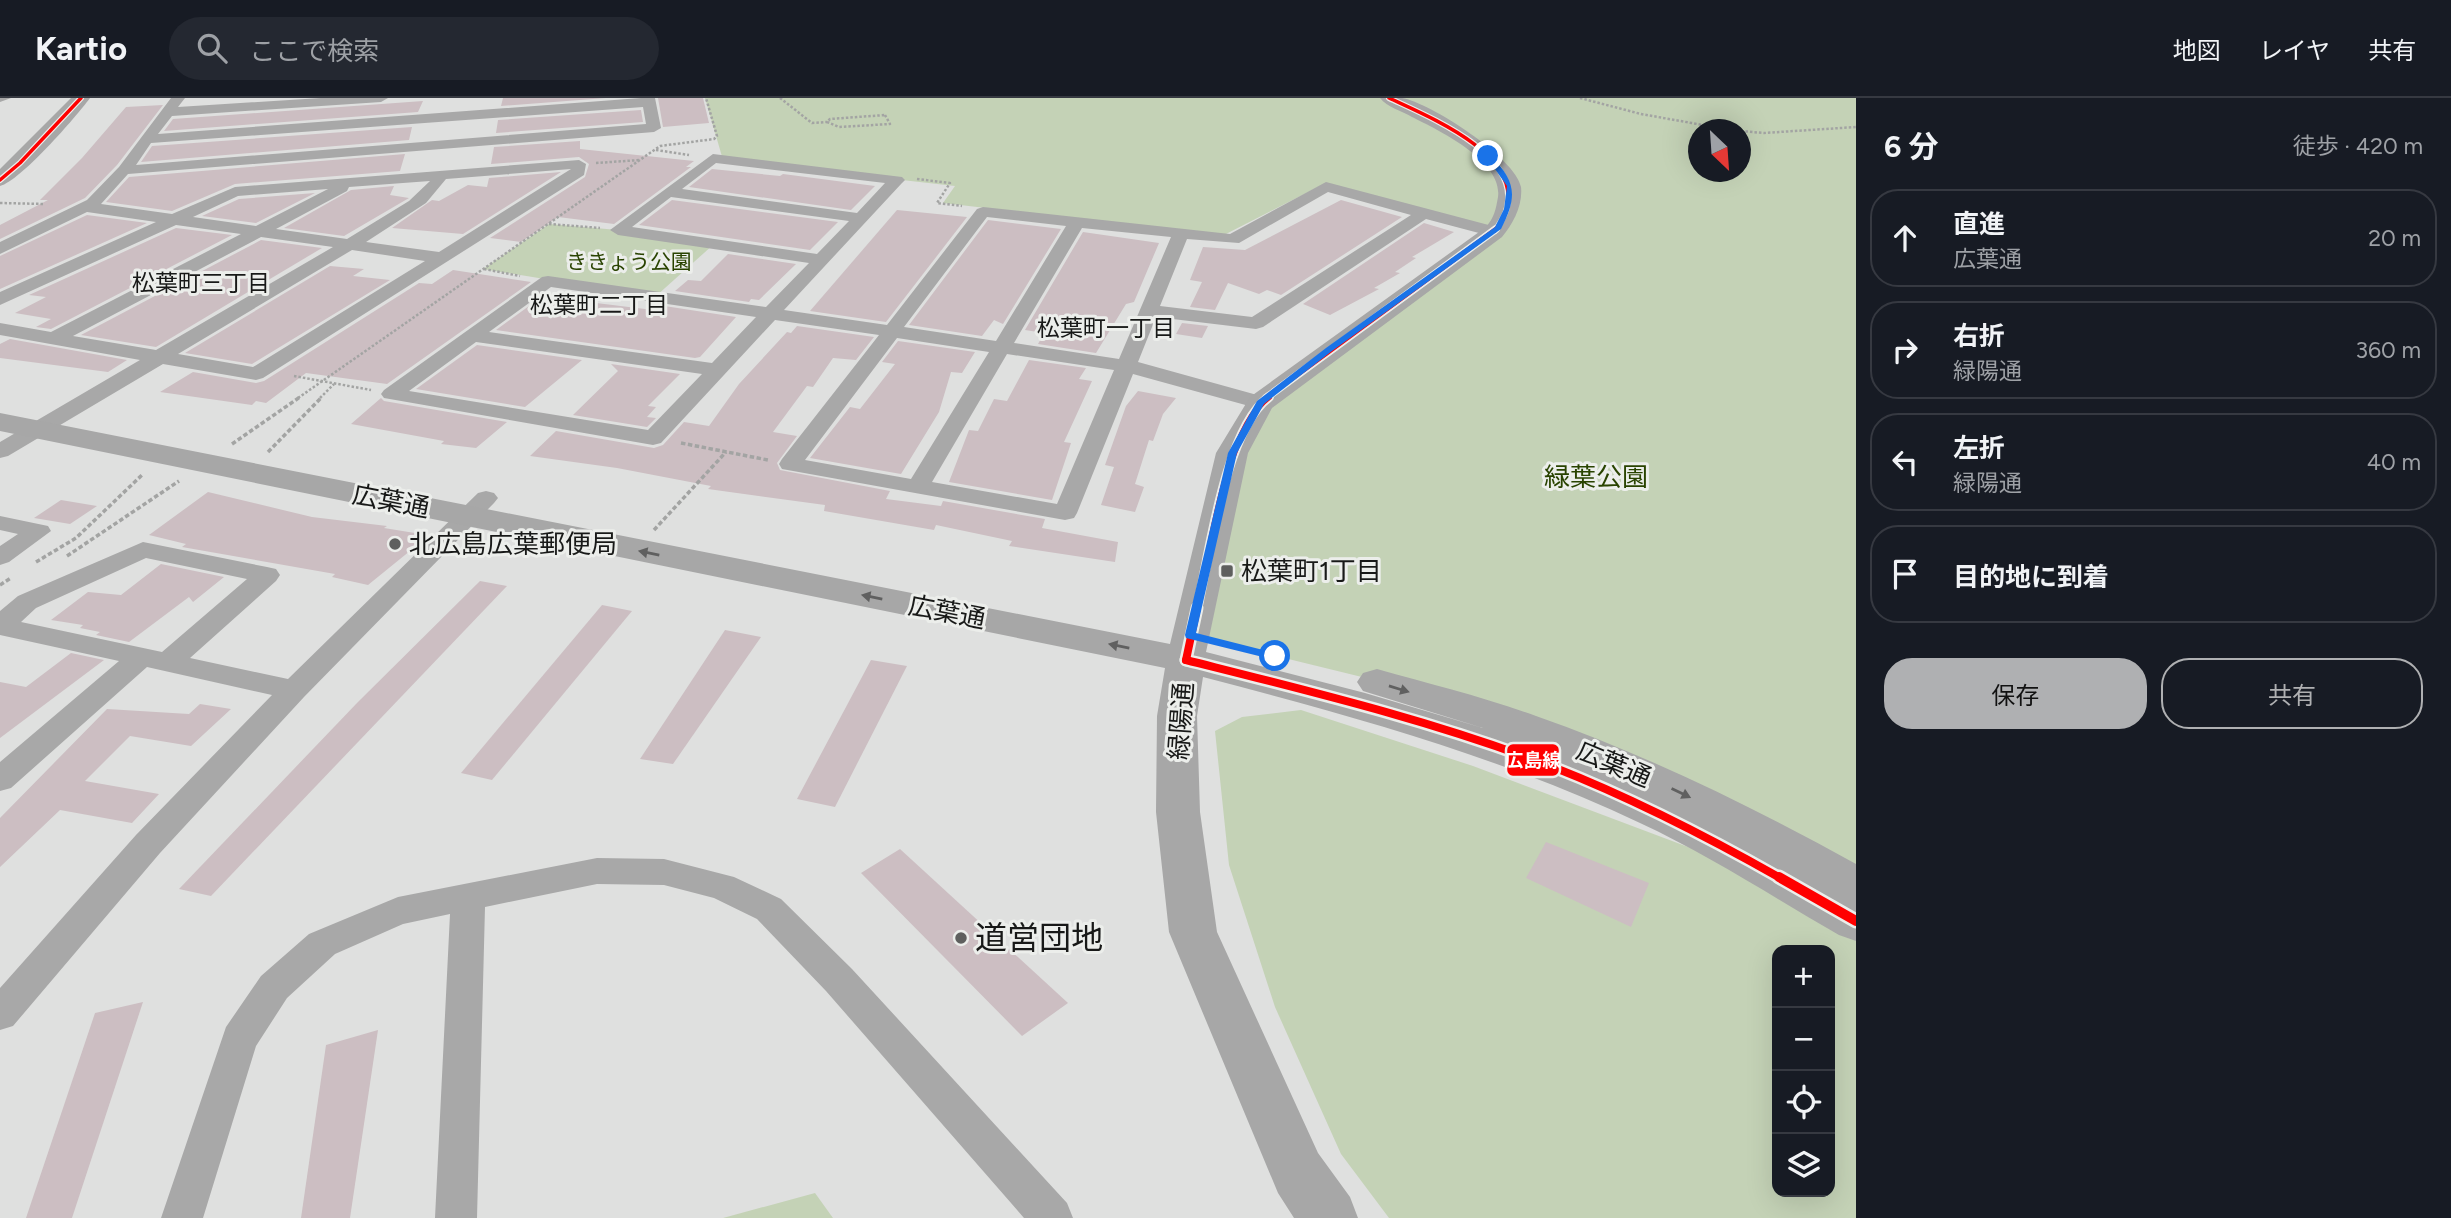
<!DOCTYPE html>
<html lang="ja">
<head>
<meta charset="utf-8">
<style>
	body { margin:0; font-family:Figtree,"Noto Sans JP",sans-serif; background:#242831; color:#f1f3f6 }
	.controls { position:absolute; right:21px; bottom:21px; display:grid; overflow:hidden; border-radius:14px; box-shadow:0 7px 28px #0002 }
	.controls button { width:63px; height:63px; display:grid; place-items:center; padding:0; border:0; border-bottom:2px solid #363941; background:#171b24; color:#f1f3f6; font:35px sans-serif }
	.compass { position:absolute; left:1688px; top:21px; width:63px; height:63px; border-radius:50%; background:#171b24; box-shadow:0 7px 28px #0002; rotate:155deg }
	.stop { position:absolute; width:21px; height:21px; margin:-16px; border:5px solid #1a73e8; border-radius:50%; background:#fff }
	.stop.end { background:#1a73e8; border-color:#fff; box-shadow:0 2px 7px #0008 }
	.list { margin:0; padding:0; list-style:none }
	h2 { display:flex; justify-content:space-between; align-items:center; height:91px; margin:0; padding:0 28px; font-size:30px }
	h2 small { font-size:23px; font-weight:400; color:#9ea1a6 }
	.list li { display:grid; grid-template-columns:46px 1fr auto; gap:21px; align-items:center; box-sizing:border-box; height:98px; margin:0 14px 14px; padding:0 14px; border:2px solid #363941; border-radius:28px }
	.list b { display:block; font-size:26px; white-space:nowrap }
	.list p { margin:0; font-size:23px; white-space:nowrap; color:#9ea1a6 }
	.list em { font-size:23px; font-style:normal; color:#9ea1a6 }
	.actions { display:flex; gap:14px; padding:21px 28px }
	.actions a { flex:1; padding:16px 0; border:2px solid #afb0b2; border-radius:28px; text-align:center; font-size:24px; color:#afb0b2 }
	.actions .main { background:#afb0b2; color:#111 }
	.icon { flex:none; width:38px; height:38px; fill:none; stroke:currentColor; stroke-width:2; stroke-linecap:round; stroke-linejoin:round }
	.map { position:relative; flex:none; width:1856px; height:1120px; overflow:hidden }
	header { display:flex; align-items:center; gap:42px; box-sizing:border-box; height:98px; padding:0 35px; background:#171b24; border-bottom:2px solid #363941 }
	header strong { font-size:33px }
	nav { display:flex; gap:38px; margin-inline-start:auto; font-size:24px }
	.search { width:490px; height:63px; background:#242831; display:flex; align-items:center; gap:18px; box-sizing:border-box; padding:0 24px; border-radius:38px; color:#9ea1a6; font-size:26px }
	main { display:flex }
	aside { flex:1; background:#171b24 }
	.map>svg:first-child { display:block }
	.green { fill:#c4d2b6; fill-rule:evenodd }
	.building { fill:#ccbec2 }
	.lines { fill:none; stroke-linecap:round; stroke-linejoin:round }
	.path-far1 { stroke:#a3a4a3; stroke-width:2.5; stroke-dasharray:2.5 2; stroke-linecap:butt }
	.path { stroke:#a3a4a3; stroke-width:3.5; stroke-dasharray:4.5 2.5; stroke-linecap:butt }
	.street { fill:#a8a8a8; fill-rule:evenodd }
	.secondary { fill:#a7a7a7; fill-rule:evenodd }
	.bus-1-far4-casing { stroke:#eceeeb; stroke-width:6 }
	.bus-1-far3-casing { stroke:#eceeeb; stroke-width:8 }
	.bus-1-far2-casing { stroke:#eceeeb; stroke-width:10 }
	.bus-1-far1-casing { stroke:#eceeeb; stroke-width:13 }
	.bus-1-casing { stroke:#eceeeb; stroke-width:15 }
	.bus-1-far4 { stroke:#f00; stroke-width:3.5 }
	.bus-1-far3 { stroke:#f00; stroke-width:4.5 }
	.bus-1-far2 { stroke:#f00; stroke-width:6 }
	.bus-1-far1 { stroke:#f00; stroke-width:8 }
	.bus-1 { stroke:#f00; stroke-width:10 }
	.oneway { fill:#606060 }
	.route { fill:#1a73e8 }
	.poi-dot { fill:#5e5f5e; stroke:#eceeeb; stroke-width:2.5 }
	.labels { text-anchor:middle; stroke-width:6; stroke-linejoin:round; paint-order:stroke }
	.far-park-label { font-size:21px; fill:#294300; stroke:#eceeeb }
	.far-neighbourhood-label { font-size:23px; fill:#181918; stroke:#eceeeb }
	.park-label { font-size:26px; fill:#294300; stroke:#eceeeb }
	.street-label { font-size:26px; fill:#181918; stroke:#eceeeb }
	.poi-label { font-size:26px; fill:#181918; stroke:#eceeeb; text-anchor:start }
	.near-poi-label { font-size:32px; fill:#181918; stroke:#eceeeb; text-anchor:start }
	.line-badge { stroke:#eceeeb; stroke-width:2.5 }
	.badge-label { font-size:19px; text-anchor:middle; font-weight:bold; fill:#fff }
</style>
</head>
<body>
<header>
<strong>Kartio</strong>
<div class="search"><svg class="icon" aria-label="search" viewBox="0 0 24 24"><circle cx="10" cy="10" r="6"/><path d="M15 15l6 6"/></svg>ここで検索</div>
<nav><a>地図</a><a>レイヤ</a><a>共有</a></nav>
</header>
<main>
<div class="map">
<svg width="1856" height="1120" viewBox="0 0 1856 1120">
	<rect width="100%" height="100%" fill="#dfe0df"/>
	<g class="green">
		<path d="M705,0H1856V788L1366,580L1190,537L1260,305L1494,134L1324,86L1222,138L943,105L955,88L723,62ZM1699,32H1741V74H1699Z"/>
		<path d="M549,126L618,132L714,146L655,199L483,171Z"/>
		<path d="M1301,612L1473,668L1712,758L1856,843V1120H1389L1341,1056L1275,909L1229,767L1215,633L1242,619ZM1777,852H1830V1094H1777Z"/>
		<path d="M815,1095L833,1120H723Z"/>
	</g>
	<g class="building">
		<path d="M503,0H606L501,8Z"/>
		<path d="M658,0H703L709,25L663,29Z"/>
		<path d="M423,3L418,14L164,33L173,21Z"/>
		<path d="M163,7L117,67L85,100L0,141V127L48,102H40L82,60L126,9Z"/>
		<path d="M641,12L643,24L496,35L498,22Z"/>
		<path d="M412,29L409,42L141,64L152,48Z"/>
		<path d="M580,43V51L694,63L686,69H691L614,126L558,119L521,144L490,140L585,79L589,66L579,59L491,66L494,49Z"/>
		<path d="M405,56L400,73L235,86L172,113L106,104L129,79Z"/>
		<path d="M712,71L780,78L783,76L875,88L851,112L689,89Z"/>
		<path d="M561,74L463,136L392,130L432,102L439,103L468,87L487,89L489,80Z"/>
		<path d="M394,88L390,97L409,100L344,138L284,130L351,92Z"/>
		<path d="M315,95L256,125L202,118L239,101Z"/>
		<path d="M672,102L838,124L810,152L639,127Z"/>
		<path d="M1341,102L1402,119L1281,197L1267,192L1259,196L1228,185L1215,212L1190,209L1202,184L1190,182L1203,149L1245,152Z"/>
		<path d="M897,112L967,119L886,224L810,213Z"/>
		<path d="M87,117L147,125L0,191V158Z"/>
		<path d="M988,122L1061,131L1003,226L994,222L982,238L909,227Z"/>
		<path d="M1424,125L1454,134L1412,159L1416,160L1395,174L1400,175L1374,190L1379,191L1330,217L1303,206Z"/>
		<path d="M176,130L232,137L51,231L36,229L51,221L15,215L46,199L29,197Z"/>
		<path d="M1083,134L1159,145L1134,204L1126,206L1096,255L1038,246L1044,235L1025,232Z"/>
		<path d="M261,142L322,150L156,249L81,237Z"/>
		<path d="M728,156L796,166L759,202L751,201L749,204L675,193L688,182L701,183Z"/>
		<path d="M330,168L364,171L353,178L390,182L252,266L185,255Z"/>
		<path d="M453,172L531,184L387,286L306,275L266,305L256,303L252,307L160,294L193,274L256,285L264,283L419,185L432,186Z"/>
		<path d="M547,195L583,200L580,203L653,212L658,207L736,219L700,259L695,260L496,232Z"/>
		<path d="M1182,225L1208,228L1202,240L1176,236Z"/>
		<path d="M797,228L874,239L856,262L833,260L813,289L807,288L773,334L797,338L777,365L780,372L890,393L886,401L941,408L943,403L1045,421L1042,430L1118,444L1115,464L1009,448L1012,443L936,427L934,432L824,413L825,407L708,391L711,388L617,370L530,358L556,333L654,350L663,347L684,324L709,328L739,286L787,234L791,235Z"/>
		<path d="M10,241L127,262L108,274L0,260V246Z"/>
		<path d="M898,243L975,254L962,275L951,274L939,314L901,376L810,360L850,309L860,311L895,266L882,264Z"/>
		<path d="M477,247L582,262L525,309L416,291Z"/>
		<path d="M1029,262L1086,270L1079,281L1092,283L1064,344L1071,345L1052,402L949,384L969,332L978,333L994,301L1007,303Z"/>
		<path d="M611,266L680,276L648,308L656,309L647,319L656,320L647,329L573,317L618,273Z"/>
		<path d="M1138,293L1176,300L1163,316L1153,343L1149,342L1135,386L1144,389L1135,414L1101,407L1114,369L1105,367L1126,308Z"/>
		<path d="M381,300L384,303L507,324L476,350L441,346L444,343L351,326Z"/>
		<path d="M208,394L312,419L387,428L384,430L421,436L414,443L421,444L368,487L332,479L335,476L182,449L186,446L149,437Z"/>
		<path d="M61,402L97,408L70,426L34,420Z"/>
		<path d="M161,466L224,479L193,504L189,499L129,544L96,537L100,534L80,530L83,527L51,522L88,494L121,497Z"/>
		<path d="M480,483L507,488L211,798L179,791L357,605Z"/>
		<path d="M602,507L632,513L492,682L461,675Z"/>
		<path d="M725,532L761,539L673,666L640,661Z"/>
		<path d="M71,555L104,562L0,640V584L26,589Z"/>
		<path d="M871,562L907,568L835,709L797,701Z"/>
		<path d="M200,606L231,611L191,648L130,638L85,683L159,696L132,725L60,712L0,769V720L107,611L189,616Z"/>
		<path d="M1546,744L1649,785L1631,829L1526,780Z"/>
		<path d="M900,751L1068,905L1022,938L861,775Z"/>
		<path d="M143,904L72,1120H26L95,915Z"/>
		<path d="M378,932L350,1120H301L326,947Z"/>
	</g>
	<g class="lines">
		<g class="path-far1">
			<path d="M780,0L812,25L827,24"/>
			<path d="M1580,0L1641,16L1731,32"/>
			<path d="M885,17L890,26L839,29L827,24L830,21Z"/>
			<path d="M1741,33L1764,35L1856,29"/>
			<path d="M656,52L689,57"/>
			<path d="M596,65L640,62"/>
			<path d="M917,81L950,85L937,105L962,108"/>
			<path d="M0,105L45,106"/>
			<path d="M549,126L600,130"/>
			<path d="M484,171L520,178"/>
			<path d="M294,278L371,292"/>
			<path d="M298,300L660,48L714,41L717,38L706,0"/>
			<path d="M320,300L334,286"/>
		</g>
		<g class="path">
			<path d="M681,345L768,362"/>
			<path d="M232,346L300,299"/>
			<path d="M268,354L322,299"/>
			<path d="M654,432L726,354"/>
			<path d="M67,458L179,383"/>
			<path d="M36,464L76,440L142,377"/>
			<path d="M0,487L11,480"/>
		</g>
		<g class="street">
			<path d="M0,0H11L0,4Z"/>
			<path d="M171,0H185L178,9L321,0H388L381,4L172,18L158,36L641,0H655L661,30L654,34L128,76L101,106L172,116L235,89L579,62L586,66L584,77L263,280L256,282L163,266L8,358L0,360V344L140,262L0,237V225L51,234L241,136L176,127L0,207V194L156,124L87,114L0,156V144L87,102L119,69ZM643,9L646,26L136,67L151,45ZM571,71L439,154L366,144L426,105L446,81ZM430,83L409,103L347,141L276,131L347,93L349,89ZM328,91L256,128L193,119L238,98ZM261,139L333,149L156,252L73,238ZM352,152L425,163L253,269L178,256Z"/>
			<path d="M713,56L902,79L905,82L902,85L784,212L887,227L977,111L983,109L1230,136L1326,84L1500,130L1502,134L1494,139L1426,121L1263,229L1256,231L1156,219L1138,264L1268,300L1271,305L1268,310L1260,311L1133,276L1077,415L1074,420L1065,422L782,371L779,366L782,361L879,237L775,222L661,345L653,347L384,300L381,296L384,292L542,179L548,178L766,209L809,165L618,137L610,132ZM716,65L885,85L857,115L682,91ZM1328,94L1411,117L1252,219L1160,208L1187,141L1239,145ZM671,99L849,123L817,156L632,129ZM987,119L1066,128L996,243L904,229ZM1082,130L1171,139L1119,261L1014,245ZM551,189L756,219L712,265L489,234ZM897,240L989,254L911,381L805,362ZM476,244L702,276L648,332L409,293ZM1007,256L1114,272L1057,406L932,384Z"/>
			<path d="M486,393L494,395L498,400L494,405L304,599L160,755L13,928L0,932V890L136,737L272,597L147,569L11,690L0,693V664L119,563L0,537V513L18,498L143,444L267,469L276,471L280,477L276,483L190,560L288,581L478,395ZM146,460L247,481L162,554L21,524L36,510Z"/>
			<path d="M0,418L48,428L51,433L9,464L0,467V448L18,436L0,432Z"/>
			<path d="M597,760L664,761L734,779L781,801L852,871L1067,1105L1073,1120H1024L826,893L757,821L714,800L664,787L597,786L485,809L477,1120H435L450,816L403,826L335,856L287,900L256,948L203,1120H161L226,929L261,878L309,836L398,799Z"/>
		</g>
		<g class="secondary">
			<path d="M71,0H90C76,19 20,83 0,88V71Z"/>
			<path d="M1380,0C1387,0 1395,0 1402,0C1429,4 1516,60 1521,89C1523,107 1513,126 1502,139L1272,310L1248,355L1206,554L1365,595L1483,630L1363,593L1357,584L1363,575L1377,571C1430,586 1484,599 1536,618C1647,657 1753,709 1856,766V843L1839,837C1773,799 1709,757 1640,725C1501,659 1352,618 1203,579L1197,618L1200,714L1217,834L1318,1055L1350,1099L1358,1120H1294L1278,1095L1169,834L1156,714L1157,618L1165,570L0,333V315L1170,546L1216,355L1250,299L1486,129C1494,120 1496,111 1498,99C1503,63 1440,33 1412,19C1402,13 1387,9 1380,0Z"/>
		</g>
		<g class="bus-1-far4-casing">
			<g id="bus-1-far4">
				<path d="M1389,0C1427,18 1520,55 1507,109C1506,117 1499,126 1495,133"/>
				<path d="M0,82L20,65L81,0"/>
			</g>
		</g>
		<g class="bus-1-far3-casing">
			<path id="bus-1-far3" d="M1266,300L1496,131"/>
		</g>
		<g class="bus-1-far2-casing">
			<path id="bus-1-far2" d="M1197,512C1209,459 1225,331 1269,299"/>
		</g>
		<g class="bus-1-far1-casing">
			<g id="bus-1-far1">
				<path d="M1186,562L1197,510"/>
				<path d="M1186,562C1309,593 1434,623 1553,669C1632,700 1708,739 1782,781"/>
			</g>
		</g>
		<g class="bus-1-casing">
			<path id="bus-1" d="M1779,779L1856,823"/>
		</g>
		<use href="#bus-1-far4" class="bus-1-far4"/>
		<use href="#bus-1-far3" class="bus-1-far3"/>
		<use href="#bus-1-far2" class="bus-1-far2"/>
		<use href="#bus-1-far1" class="bus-1-far1"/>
		<use href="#bus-1" class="bus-1"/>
	</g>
	<defs><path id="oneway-solid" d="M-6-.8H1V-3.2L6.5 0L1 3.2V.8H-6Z" transform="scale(1.75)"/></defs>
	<g class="oneway">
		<use href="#oneway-solid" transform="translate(649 455) rotate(-169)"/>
		<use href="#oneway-solid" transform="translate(872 499) rotate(-169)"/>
		<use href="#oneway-solid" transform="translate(1119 548) rotate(-169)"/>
		<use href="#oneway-solid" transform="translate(1399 591) rotate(17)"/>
		<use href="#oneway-solid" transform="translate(1681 695) rotate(26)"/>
	</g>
	<path class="route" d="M1485,57H1490C1516,83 1518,98 1501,131L1332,253L1264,306L1237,355L1196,535L1279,556L1281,558L1275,562L1186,540L1185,537L1228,355L1257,303L1326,250L1495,129L1504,111L1507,88Z"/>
	<g class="poi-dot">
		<circle cx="395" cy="446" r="7"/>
		<rect x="1220" y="466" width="14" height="14" rx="3.5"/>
		<circle cx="961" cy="840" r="7"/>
	</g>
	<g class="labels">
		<g class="far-park-label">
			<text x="629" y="171">ききょう公園</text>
		</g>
		<g class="far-neighbourhood-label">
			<text x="201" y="193">松葉町三丁目</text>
			<text x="599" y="215">松葉町二丁目</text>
			<text x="1106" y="238">松葉町一丁目</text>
		</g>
		<g class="park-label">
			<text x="1596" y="388">緑葉公園</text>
		</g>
		<g class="street-label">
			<text transform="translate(391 403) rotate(11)" y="9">広葉通</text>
			<text transform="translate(947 514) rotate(11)" y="9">広葉通</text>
			<text transform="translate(1181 623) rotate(-86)" y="9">緑陽通</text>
			<text transform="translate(1614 666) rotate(23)" y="9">広葉通</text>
		</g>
		<g class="poi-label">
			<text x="409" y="455">北広島広葉郵便局</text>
			<text x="1241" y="482">松葉町1丁目</text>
		</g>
		<g class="near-poi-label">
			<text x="975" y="851">道営団地</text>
		</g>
	</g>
	<rect class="line-badge" x="1506" y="645" width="54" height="34" rx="7" fill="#f00"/>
	<g class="badge-label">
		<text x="1533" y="669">広島線</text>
	</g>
</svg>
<div class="controls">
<button>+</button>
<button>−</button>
<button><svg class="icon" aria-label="locate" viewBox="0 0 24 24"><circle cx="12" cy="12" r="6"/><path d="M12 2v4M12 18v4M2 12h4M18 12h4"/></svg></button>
<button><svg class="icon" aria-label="layers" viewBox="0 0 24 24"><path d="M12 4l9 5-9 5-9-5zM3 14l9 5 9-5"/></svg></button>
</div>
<svg class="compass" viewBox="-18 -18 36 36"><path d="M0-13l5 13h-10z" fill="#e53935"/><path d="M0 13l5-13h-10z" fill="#9ea1a6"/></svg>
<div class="stop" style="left:1275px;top:558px"></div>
<div class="stop end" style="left:1488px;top:58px"></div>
</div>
<aside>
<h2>6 分<small>徒歩 · 420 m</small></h2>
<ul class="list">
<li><svg class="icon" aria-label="ahead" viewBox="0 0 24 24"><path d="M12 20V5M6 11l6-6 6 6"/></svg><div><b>直進</b><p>広葉通</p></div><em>20 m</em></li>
<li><svg class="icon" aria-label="right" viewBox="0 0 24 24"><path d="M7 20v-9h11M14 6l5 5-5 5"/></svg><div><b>右折</b><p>緑陽通</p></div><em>360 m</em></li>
<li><svg class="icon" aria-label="left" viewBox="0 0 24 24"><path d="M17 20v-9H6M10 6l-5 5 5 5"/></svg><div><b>左折</b><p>緑陽通</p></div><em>40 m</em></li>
<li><svg class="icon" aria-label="arrive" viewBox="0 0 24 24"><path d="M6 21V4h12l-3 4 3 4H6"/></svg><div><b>目的地に到着</b></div></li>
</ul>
<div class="actions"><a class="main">保存</a><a>共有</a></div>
</aside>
</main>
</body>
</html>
